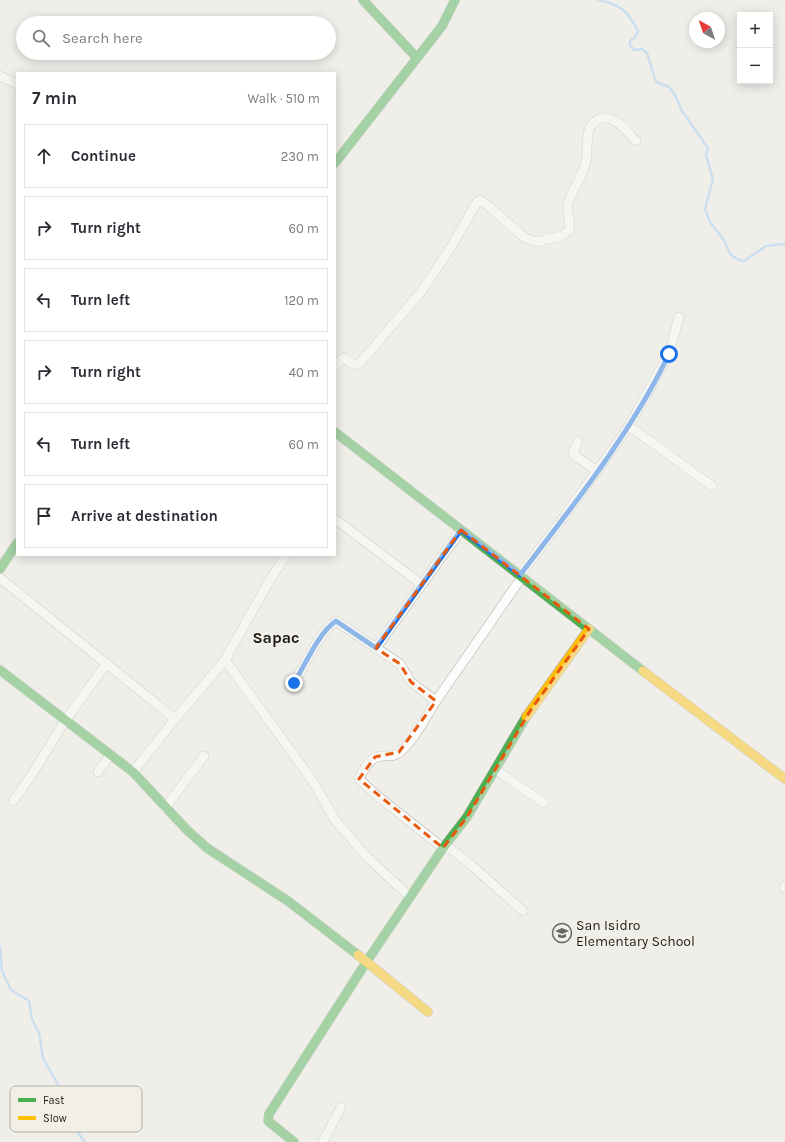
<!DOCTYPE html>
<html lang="en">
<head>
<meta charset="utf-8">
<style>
	body { margin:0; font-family:Karla,sans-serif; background:#f7f7f7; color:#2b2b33 }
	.controls { position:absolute; right:12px; top:12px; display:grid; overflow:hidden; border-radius:0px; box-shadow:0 2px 10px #0003 }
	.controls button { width:36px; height:36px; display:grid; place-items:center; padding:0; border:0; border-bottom:1px solid #e1e1e2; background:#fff; color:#2b2b33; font:20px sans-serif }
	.compass { position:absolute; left:689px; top:12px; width:36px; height:36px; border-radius:50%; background:#fff; box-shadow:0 2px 10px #0003; rotate:320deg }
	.stop { position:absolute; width:12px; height:12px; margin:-9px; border:3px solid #1a73e8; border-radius:50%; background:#fff }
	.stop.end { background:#1a73e8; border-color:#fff; box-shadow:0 1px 4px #0008 }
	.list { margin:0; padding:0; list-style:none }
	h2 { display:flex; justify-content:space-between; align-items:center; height:52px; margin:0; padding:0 16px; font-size:17px }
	h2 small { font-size:13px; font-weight:400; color:#7c7c81 }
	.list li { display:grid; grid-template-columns:26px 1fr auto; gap:12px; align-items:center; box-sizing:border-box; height:64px; margin:0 8px 8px; padding:0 8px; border:1px solid #e1e1e2; border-radius:0px }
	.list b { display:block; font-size:15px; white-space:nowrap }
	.list em { font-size:13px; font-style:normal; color:#7c7c81 }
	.icon { flex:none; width:22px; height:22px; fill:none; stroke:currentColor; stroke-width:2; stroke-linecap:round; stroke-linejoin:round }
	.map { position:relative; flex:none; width:785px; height:1142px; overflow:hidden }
	.search { position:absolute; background:#fff; box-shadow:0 2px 10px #0003; left:16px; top:16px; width:320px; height:44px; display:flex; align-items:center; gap:10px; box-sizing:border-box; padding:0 14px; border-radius:22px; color:#7c7c81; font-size:15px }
	.panel { position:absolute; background:#fff; box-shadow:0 2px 10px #0003; left:16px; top:72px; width:320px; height:484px; border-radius:0px }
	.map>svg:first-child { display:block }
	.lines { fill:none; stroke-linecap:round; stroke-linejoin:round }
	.stream { stroke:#a1ccf3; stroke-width:2.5 }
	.street-casing { stroke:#aeaeaa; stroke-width:10 }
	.fast-casing { stroke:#aeaeaa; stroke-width:10 }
	.slow-casing { stroke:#aeaeaa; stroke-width:10 }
	.street { stroke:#fdfcfc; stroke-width:9 }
	.fast { stroke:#4caf50; stroke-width:9 }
	.slow { stroke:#ffc107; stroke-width:9 }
	.route { stroke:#1a73e8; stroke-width:5 }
	.marked { fill:none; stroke:#e8590c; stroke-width:3; stroke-dasharray:8 5; stroke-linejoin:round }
	.labels { text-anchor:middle; stroke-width:3; stroke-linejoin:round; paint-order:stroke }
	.poi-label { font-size:14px; fill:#1d1c19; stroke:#f2f0e6; text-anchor:start }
	.quarter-label { font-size:16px; font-weight:bold; fill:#1d1c19; stroke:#f2f0e6 }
	.key { fill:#f2f0e6; stroke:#b2b0a8; stroke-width:1 }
	.key-label { font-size:11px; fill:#1d1c19 }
</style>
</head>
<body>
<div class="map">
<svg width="785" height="1142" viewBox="0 0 785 1142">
	<rect width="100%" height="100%" fill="#efeee9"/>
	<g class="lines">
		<g class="stream">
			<path d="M598,0C620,4 628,11 638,31L636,36L630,41V45L634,50L642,49L647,53L656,82L669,87L675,95L682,111L708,148L706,155L713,179L705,209L710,222L724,240L730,254L739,260L744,261L766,246L785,244"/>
			<path d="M0,947L2,971L11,990L29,1001L32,1019L39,1033L43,1058L70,1106L71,1124L85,1142"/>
		</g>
		<g class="street-casing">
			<g id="street">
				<path d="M0,76L17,84"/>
				<path d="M335,366L343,358L355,365L360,363L421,292L448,252L477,202L480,200L486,204L525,238L536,242L561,236L569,231C572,222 566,213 568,204C572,189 583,176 586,161C588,151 586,140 589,130C590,126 593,123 596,121C611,110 627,131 636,141"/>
				<path d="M629,426L712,486"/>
				<path d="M578,441L573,453L575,456L597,471"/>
				<path d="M335,519L421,584"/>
				<path d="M520,575L561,521L629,426L669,354L679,317"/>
				<path d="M0,578L175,719L225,660L268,583L286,555"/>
				<path d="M376,648L461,530"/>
				<path d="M225,660L312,780L335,820L367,857L410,897"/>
				<path d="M294,683C305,665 319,632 336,621L400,664L411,682L436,701L522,577"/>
				<path d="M436,701C425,718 415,739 400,752C388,762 379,747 365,768C363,772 360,775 359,779L375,794L443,848"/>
				<path d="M496,770L544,803"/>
				<path d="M98,772L110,755"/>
				<path d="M133,772L175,719"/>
				<path d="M13,801L31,776L65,721L107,663"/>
				<path d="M165,808L204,756"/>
				<path d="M447,846L469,863L523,911"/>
				<path d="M784,888L785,886"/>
				<path d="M323,1142L341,1107"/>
			</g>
		</g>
		<g class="fast-casing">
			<g id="fast">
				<path d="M363,0L416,57"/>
				<path d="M335,163L442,26L455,0"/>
				<path d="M335,432L643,671"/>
				<path d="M0,569L17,543"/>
				<path d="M0,670L133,772L187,830L207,848L288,901L358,955"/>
				<path d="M294,1142L268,1121L269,1114L367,961L443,848L467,817L526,717"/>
			</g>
		</g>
		<g class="slow-casing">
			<g id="slow">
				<path d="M643,671L785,779"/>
				<path d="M526,717L589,629"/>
				<path d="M358,955L428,1012"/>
			</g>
		</g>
		<use href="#street" class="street"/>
		<use href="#fast" class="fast"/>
		<use href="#slow" class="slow"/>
	</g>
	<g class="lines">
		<path class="route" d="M294,683C305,665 319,632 336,621L376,648L461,530L520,575C572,507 632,432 669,354"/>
	</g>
	<path d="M0 0H785V1142H0ZM461,530L589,629L530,711L467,817L443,848L359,779L375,757L399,752L436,701L411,682L400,664L376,648Z" fill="#efeee9" fill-opacity=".55" fill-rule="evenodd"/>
	<path class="marked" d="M461,530L589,629L530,711L467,817L443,848L359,779L375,757L399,752L436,701L411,682L400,664L376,648Z"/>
	<defs>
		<g id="school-ring" transform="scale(1)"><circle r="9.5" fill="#f2f0e6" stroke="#666662" stroke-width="1.5"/><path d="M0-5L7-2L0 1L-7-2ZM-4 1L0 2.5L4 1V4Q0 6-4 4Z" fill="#666662"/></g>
	</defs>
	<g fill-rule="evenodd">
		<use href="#school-ring" x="562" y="933"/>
	</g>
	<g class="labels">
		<g class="poi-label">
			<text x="576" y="930">San Isidro<tspan x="576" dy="16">Elementary School</tspan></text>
		</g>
		<g class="quarter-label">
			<text x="276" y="643">Sapac</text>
		</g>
	</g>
	<rect x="10" y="1086" width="132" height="46" rx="6" class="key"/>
	<rect x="18" y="1098" width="18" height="4" fill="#4caf50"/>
	<rect x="18" y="1116" width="18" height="4" fill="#ffc107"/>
	<g class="key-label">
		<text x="43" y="1104">Fast</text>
		<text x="43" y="1122">Slow</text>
	</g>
</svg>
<div class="controls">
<button>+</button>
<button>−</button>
</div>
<svg class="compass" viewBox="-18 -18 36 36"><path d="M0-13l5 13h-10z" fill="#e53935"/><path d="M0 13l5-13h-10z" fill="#7c7c81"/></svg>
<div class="stop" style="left:669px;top:354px"></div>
<div class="stop end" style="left:294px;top:683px"></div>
<div class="search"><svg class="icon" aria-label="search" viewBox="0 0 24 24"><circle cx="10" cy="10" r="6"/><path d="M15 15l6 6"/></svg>Search here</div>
<section class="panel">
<h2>7 min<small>Walk · 510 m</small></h2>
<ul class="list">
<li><svg class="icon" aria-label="ahead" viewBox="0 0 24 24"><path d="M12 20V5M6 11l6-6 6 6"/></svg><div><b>Continue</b></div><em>230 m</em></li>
<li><svg class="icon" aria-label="right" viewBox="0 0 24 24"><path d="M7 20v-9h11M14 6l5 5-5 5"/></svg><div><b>Turn right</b></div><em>60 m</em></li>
<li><svg class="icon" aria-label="left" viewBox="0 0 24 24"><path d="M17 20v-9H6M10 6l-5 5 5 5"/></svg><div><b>Turn left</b></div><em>120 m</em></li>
<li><svg class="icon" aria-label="right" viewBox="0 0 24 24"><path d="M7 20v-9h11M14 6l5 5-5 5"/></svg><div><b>Turn right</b></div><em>40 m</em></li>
<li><svg class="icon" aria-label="left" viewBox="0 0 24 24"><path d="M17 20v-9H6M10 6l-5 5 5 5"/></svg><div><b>Turn left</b></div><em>60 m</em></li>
<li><svg class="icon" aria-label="arrive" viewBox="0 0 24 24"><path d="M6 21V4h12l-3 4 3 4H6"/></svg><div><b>Arrive at destination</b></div></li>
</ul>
</section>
</div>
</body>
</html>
